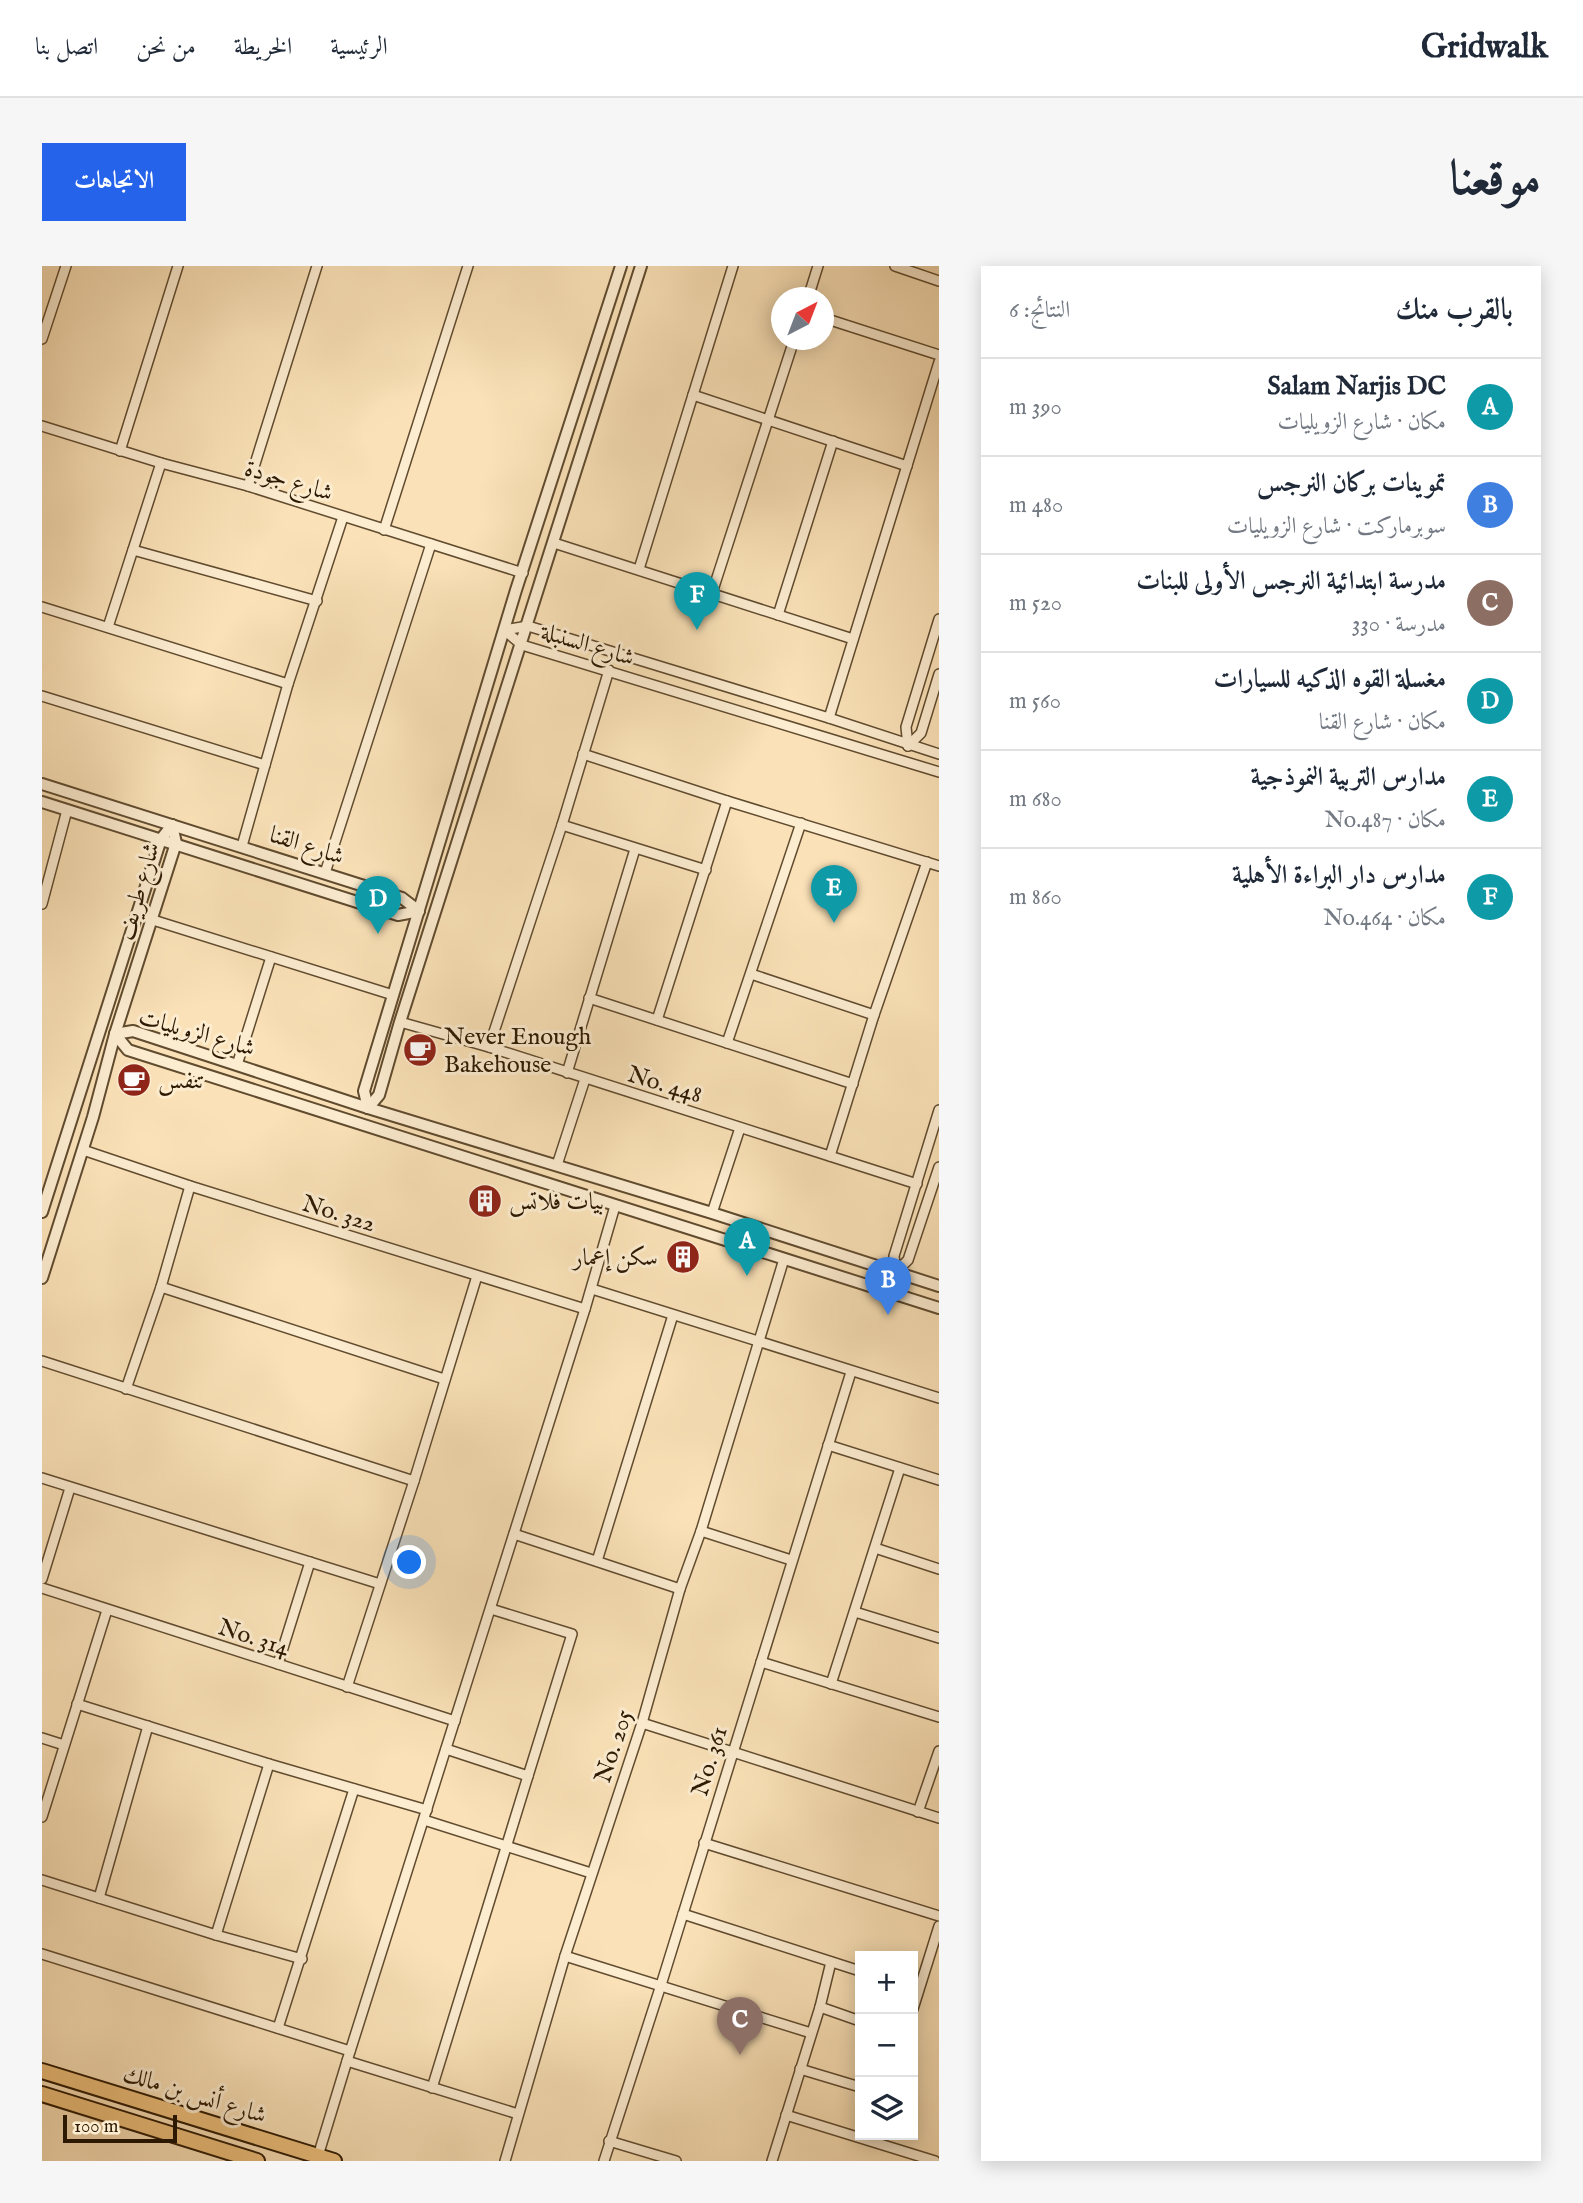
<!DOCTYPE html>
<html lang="ar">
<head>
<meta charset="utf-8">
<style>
	body { margin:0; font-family:"IM FELL English",Amiri,serif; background:#f6f6f7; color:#1f2937; direction:rtl }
	.controls { position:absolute; right:21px; bottom:21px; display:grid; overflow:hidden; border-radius:0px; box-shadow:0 4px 18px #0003 }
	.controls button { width:63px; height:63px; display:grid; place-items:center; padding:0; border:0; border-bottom:2px solid #e0e1e3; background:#fff; color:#1f2937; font:35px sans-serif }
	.compass { position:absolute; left:729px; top:21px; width:63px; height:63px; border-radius:50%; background:#fff; box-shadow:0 4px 18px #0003; rotate:42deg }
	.scale { position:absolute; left:21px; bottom:18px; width:114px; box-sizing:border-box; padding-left:7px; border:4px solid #2d1902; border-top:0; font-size:19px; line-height:24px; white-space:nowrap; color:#2d1902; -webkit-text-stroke:5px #fcecd0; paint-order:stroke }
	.you { position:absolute; left:368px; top:1297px; width:24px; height:24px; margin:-18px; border:5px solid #fff; border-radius:50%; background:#1a73e8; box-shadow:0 0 0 10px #1a73e833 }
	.badge { display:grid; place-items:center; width:46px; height:46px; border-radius:50%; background:#2563eb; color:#fff; font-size:23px; font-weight:700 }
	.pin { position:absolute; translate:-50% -58px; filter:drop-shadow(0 2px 4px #0008) }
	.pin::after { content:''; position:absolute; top:37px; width:24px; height:21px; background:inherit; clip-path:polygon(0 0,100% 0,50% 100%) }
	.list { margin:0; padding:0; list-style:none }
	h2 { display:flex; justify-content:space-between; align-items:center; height:91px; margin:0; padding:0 28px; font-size:30px }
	h2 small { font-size:23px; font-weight:400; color:#747a83 }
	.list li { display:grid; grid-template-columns:46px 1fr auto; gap:21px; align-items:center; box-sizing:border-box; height:98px; padding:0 28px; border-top:2px solid #e0e1e3 }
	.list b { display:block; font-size:26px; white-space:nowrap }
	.list p { margin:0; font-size:23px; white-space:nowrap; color:#747a83 }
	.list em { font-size:23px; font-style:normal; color:#747a83 }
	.icon { flex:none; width:38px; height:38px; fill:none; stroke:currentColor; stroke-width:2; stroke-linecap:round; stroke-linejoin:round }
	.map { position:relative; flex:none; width:897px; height:1895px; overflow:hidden; direction:ltr; border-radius:0px }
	header { display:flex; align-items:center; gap:42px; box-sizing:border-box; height:98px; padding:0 35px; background:#fff; border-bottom:2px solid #e0e1e3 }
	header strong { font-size:33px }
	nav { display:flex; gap:38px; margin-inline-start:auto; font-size:24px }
	.intro { display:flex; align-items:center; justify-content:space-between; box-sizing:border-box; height:168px; padding:0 42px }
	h1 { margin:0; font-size:49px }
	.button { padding:18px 32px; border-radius:0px; background:#2563eb; color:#fff; font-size:24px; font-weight:700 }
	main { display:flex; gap:42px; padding:0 42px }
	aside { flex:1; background:#fff; border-radius:0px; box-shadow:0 4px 18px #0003 }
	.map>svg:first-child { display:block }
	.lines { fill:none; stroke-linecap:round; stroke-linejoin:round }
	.minor-casing { stroke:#604b2f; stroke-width:12 }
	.tertiary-casing { stroke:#604b2f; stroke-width:14 }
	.primary-casing { stroke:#2d1902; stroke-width:18 }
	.minor { stroke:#fcecd0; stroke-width:9 }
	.tertiary { stroke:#fcecd0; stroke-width:10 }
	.primary { stroke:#edc07c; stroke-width:14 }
	.labels { text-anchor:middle; stroke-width:6; stroke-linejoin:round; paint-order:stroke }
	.street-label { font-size:24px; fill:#2d1902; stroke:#fcecd0 }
	.poi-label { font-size:24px; fill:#2d1902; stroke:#fcecd0; text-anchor:start }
</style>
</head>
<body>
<header>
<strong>Gridwalk</strong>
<nav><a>الرئيسية</a><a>الخريطة</a><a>من نحن</a><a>اتصل بنا</a></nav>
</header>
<div class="intro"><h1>موقعنا</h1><a class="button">الاتجاهات</a></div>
<main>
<aside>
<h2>بالقرب منك<small>النتائج: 6</small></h2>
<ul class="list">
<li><span class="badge" style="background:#0f9aa8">A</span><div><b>Salam Narjis DC</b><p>مكان · شارع الزويليات</p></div><em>390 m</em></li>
<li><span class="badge" style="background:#3f7fe0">B</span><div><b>تموينات بركان النرجس</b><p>سوبرماركت · شارع الزويليات</p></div><em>480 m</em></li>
<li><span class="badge" style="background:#8d6e63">C</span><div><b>مدرسة ابتدائية النرجس الأولى للبنات</b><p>مدرسة · 330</p></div><em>520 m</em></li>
<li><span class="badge" style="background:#0f9aa8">D</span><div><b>مغسلة القوه الذكيه للسيارات</b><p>مكان · شارع القنا</p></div><em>560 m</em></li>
<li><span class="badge" style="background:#0f9aa8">E</span><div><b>مدارس التربية النموذجية</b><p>مكان · No.487</p></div><em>680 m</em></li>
<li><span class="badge" style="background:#0f9aa8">F</span><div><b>مدارس دار البراءة الأهلية</b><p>مكان · No.464</p></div><em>860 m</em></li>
</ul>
</aside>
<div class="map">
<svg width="897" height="1895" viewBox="0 0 897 1895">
	<rect width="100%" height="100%" fill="#fae1b7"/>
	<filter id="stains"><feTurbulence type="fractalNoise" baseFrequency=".00286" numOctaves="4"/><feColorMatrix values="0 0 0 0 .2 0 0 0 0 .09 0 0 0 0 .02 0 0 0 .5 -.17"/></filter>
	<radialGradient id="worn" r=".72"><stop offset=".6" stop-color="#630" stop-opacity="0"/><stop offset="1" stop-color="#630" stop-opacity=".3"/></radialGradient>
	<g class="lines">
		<g class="minor-casing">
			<g id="minor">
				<path d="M853,0L897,15"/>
				<path d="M766,32L776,0"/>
				<path d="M782,52L897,89"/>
				<path d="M0,73L24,0"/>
				<path d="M651,129L865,200"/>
				<path d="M0,160L119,197L206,220L481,307"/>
				<path d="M78,185L136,0"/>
				<path d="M206,220L275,0"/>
				<path d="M342,264L426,0"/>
				<path d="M512,277L811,373"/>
				<path d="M91,284L275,335"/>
				<path d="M597,303L691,0"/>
				<path d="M670,327L752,74"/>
				<path d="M0,341L246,418"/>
				<path d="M736,349L791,175"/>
				<path d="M66,361L119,197"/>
				<path d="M462,364L480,379L897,506"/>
				<path d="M462,364L486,360L787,452L897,488"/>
				<path d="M0,430L223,499"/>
				<path d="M787,452L897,96"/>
				<path d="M866,480L864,461L897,353"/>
				<path d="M866,480L879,467L897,408"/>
				<path d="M541,488L685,535L897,600"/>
				<path d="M520,559L664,604"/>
				<path d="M200,580L246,418L301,251"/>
				<path d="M283,607L389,278"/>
				<path d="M0,638L25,544"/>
				<path d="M111,654L351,729"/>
				<path d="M709,708L832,749"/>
				<path d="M547,732L811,818"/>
				<path d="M615,754L685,535"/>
				<path d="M358,756L447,781L875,918"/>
				<path d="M685,777L759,557"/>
				<path d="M447,781L520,559L567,404"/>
				<path d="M195,799L229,691"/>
				<path d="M525,807L593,583"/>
				<path d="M41,884L148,920L543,1043"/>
				<path d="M788,890L832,749L885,596"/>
				<path d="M515,899L543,813"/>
				<path d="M670,947L698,862"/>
				<path d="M854,1006L852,990L897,844"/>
				<path d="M854,1006L866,994L897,901"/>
				<path d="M119,1021L402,1113"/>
				<path d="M550,1023L897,1132"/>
				<path d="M0,1095L372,1215"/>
				<path d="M84,1123L119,1021L148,920"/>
				<path d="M786,1179L897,1214"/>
				<path d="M0,1212L338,1318"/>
				<path d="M659,1265L749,1294"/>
				<path d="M472,1268L638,1323"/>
				<path d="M833,1282L897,1303"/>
				<path d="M555,1295L631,1049"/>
				<path d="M0,1313L28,1222"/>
				<path d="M0,1322L413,1455"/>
				<path d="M813,1346L897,1372"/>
				<path d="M719,1396L897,1451"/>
				<path d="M236,1398L268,1296"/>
				<path d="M789,1418L858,1202"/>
				<path d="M305,1421L372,1215L435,1010"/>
				<path d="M35,1438L227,1498L385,1544"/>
				<path d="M600,1457L897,1552"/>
				<path d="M0,1472L22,1479"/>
				<path d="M404,1483L486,1510L530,1368L449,1343"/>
				<path d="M876,1546L897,1485"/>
				<path d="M0,1551L65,1344"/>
				<path d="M382,1554L549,1607"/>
				<path d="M662,1577L897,1650"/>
				<path d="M0,1614L174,1669L260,1693"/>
				<path d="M57,1632L106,1460"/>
				<path d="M641,1648L818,1705"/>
				<path d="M174,1669L227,1498"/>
				<path d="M0,1688L308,1785"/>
				<path d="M523,1690L769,1767"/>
				<path d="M778,1741L818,1755"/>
				<path d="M871,1743L897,1660"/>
				<path d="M236,1762L312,1523"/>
				<path d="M305,1795L476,1848"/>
				<path d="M758,1803L818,1821"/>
				<path d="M390,1822L486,1510"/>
				<path d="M744,1849L893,1895"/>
				<path d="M567,1875L634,1895"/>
				<path d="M276,1890L305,1795L543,1043L573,940"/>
				<path d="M463,1895L523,1690L600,1457L638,1323L659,1265L742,993"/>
				<path d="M562,1895L619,1719L809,1106"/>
				<path d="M730,1895L778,1741L789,1696"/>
			</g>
		</g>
		<g class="tertiary-casing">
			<g id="tertiary">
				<path d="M0,518L360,632L377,645"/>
				<path d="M0,536L356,649L377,645"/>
				<path d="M73,768L86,784L897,1042"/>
				<path d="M73,768L91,765L326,842L670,947L897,1020"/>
				<path d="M326,842L337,829L358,756L599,0"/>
				<path d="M326,842L322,825L474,324L579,0"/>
				<path d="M0,946L119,573L130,559"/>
				<path d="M0,1012L51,851L73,768L134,577L130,559"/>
			</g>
		</g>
		<g class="primary-casing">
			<g id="primary">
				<path d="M0,1805L292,1895"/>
				<path d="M0,1828L215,1895"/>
			</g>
		</g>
		<use href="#minor" class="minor"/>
		<use href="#tertiary" class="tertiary"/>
		<use href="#primary" class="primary"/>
	</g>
	<defs>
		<g id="cafe-disc" transform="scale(1.75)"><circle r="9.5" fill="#8f2418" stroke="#fcecd0"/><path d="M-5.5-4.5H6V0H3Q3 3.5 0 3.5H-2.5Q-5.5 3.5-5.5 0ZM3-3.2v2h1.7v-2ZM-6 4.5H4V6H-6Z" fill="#fff"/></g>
		<g id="building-disc" transform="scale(1.75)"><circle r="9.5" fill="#8f2418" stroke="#fcecd0"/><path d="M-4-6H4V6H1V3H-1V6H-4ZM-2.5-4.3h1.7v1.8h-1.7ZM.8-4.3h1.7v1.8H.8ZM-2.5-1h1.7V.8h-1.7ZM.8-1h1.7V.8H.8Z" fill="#fff"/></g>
	</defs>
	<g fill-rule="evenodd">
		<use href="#cafe-disc" x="378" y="784"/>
		<use href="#cafe-disc" x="92" y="814"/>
		<use href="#building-disc" x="443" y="935"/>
		<use href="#building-disc" x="641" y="991"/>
	</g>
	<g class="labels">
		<g class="street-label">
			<text transform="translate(247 214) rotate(17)" y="8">شارع جودة</text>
			<text transform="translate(546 378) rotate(17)" y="8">شارع السنبلة</text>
			<text transform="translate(265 579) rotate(18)" y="8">شارع القنا</text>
			<text transform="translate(96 625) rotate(-74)" y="8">شارع طريف</text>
			<text transform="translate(155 766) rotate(16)" y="8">شارع الزويليات</text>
			<text transform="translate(623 818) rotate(17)" y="8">No. 448</text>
			<text transform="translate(297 947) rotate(17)" y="8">No. 322</text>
			<text transform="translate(212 1371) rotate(18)" y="8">No. 314</text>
			<text transform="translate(571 1480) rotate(-72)" y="8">No. 205</text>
			<text transform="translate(667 1495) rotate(-73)" y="8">No. 361</text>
			<text transform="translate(153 1828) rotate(17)" y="8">شارع أنس بن مالك</text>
		</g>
		<g class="poi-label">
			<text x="402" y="778">Never Enough<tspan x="402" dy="28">Bakehouse</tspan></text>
			<text x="116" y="822">تنفس</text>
			<text x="467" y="943">بيات فلاتس</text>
			<text x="616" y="999" text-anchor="end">سكن إعمار</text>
		</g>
	</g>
	<rect width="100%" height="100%" filter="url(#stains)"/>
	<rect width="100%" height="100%" fill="url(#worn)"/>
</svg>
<div class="controls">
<button>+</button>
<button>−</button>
<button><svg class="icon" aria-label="layers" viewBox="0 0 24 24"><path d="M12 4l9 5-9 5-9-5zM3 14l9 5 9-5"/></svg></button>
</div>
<svg class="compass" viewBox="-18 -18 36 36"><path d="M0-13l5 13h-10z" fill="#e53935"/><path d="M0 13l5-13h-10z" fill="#747a83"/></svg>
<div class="scale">100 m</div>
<div class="you"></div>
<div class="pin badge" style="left:705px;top:1010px;background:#0f9aa8">A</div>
<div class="pin badge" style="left:846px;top:1049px;background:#3f7fe0">B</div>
<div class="pin badge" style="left:698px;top:1789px;background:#8d6e63">C</div>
<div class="pin badge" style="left:336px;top:668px;background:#0f9aa8">D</div>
<div class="pin badge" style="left:792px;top:657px;background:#0f9aa8">E</div>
<div class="pin badge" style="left:655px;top:364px;background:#0f9aa8">F</div>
</div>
</main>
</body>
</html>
